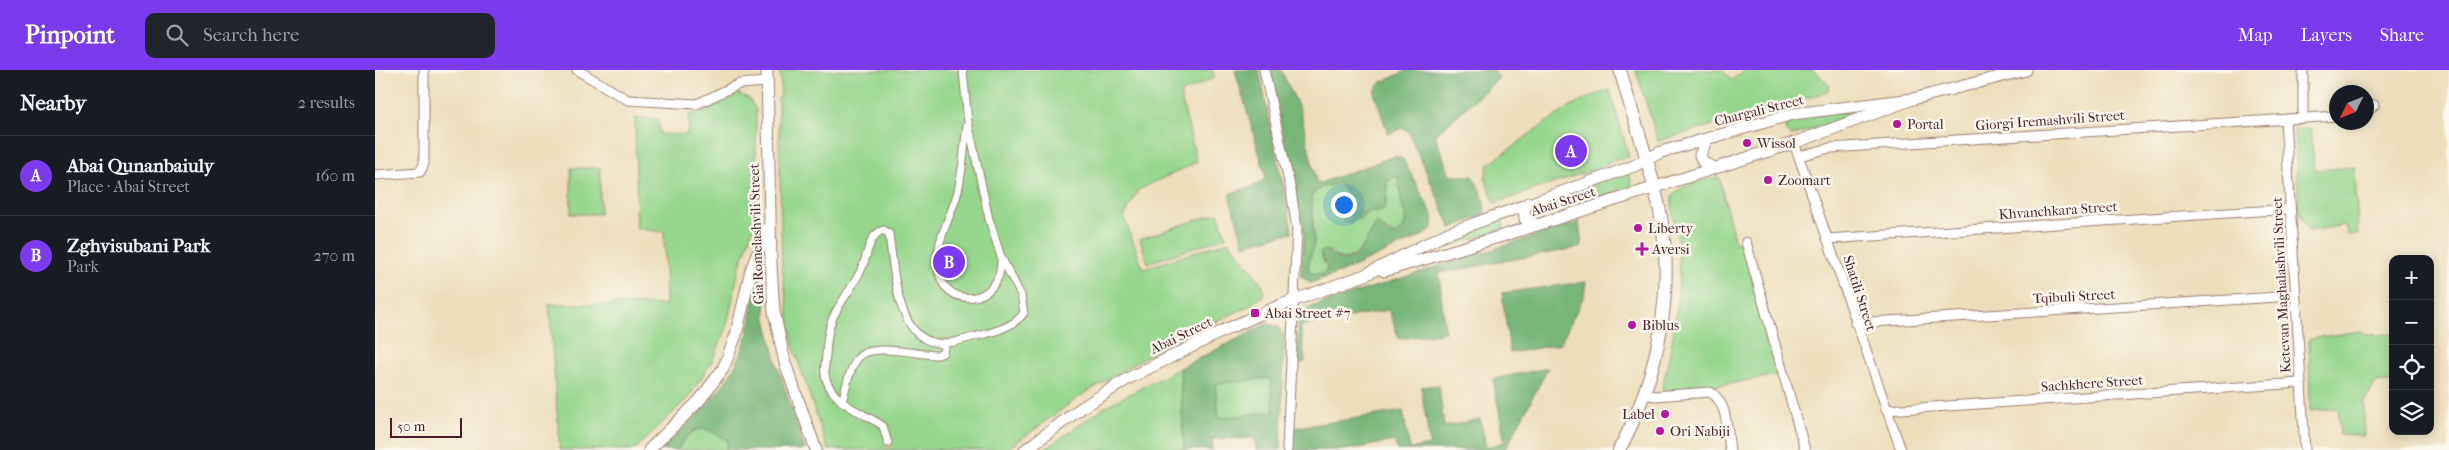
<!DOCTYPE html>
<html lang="en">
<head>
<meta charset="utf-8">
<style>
	body { margin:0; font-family:"IM FELL French Canon",serif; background:#20242c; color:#f1f3f6 }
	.controls { position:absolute; right:15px; bottom:15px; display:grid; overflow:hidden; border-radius:10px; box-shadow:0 2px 12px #0003 }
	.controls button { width:45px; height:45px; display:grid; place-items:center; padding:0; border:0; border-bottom:1px solid #363941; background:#171b24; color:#f1f3f6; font:25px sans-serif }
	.compass { position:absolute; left:1954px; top:15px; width:45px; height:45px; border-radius:50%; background:#171b24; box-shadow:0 2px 12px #0003; rotate:227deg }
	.scale { position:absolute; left:15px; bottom:12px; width:72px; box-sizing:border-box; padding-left:5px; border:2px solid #4a1f2b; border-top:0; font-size:14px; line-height:18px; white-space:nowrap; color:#4a1f2b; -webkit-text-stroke:4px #fbf7ec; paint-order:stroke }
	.you { position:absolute; left:968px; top:134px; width:18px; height:18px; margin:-12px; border:4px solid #fff; border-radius:50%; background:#1a73e8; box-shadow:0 0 0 8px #1a73e833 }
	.badge { display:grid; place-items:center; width:32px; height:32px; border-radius:50%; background:#7c3aed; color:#fff; font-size:16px; font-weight:700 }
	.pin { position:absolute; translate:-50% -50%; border:2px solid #fff; box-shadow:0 1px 5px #0006 }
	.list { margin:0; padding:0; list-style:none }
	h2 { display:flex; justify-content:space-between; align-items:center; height:65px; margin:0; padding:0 20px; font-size:21px }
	h2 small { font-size:16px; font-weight:400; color:#9ea1a6 }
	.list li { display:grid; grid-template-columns:32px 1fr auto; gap:15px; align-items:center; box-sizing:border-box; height:80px; padding:0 20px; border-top:1px solid #363941 }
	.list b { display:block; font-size:19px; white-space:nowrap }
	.list p { margin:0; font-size:16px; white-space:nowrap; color:#9ea1a6 }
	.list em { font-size:16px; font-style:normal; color:#9ea1a6 }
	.icon { flex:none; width:28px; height:28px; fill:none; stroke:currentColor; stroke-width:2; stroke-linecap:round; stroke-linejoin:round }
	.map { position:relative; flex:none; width:2074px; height:380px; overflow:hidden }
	header { display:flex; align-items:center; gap:30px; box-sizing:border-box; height:70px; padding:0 25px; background:#7c3aed; color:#fff }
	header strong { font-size:24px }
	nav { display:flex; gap:28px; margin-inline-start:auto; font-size:18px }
	.search { width:350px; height:45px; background:#20242c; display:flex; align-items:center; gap:12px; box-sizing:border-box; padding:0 18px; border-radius:10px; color:#9ea1a6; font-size:19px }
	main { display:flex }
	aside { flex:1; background:#171b24 }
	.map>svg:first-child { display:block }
	.green { fill:#95d58c; stroke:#707a5c }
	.forest { fill:#78b678; stroke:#616a52; fill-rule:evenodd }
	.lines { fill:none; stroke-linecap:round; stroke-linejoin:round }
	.pedestrian-tunnel { stroke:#ccb89e; stroke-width:7; stroke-dasharray:7 3.5; stroke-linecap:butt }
	.pedestrian-casing { stroke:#9c7e73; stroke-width:9 }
	.minor-casing { stroke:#9c7e73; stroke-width:11 }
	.tertiary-casing { stroke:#9c7e73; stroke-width:13 }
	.secondary-casing { stroke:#9c7e73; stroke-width:14 }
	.pedestrian { stroke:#fff; stroke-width:7 }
	.minor { stroke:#fff; stroke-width:9 }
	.tertiary { stroke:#fff; stroke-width:11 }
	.secondary { stroke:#fff; stroke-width:12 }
	.poi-dot { fill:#b5179e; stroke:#fbf7ec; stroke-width:2 }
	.labels { text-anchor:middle; stroke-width:5; stroke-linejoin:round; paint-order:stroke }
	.street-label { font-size:14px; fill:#4a1f2b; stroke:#fbf7ec }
	.poi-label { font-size:14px; fill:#4a1f2b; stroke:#fbf7ec; text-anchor:start }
</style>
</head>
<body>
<header>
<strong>Pinpoint</strong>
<div class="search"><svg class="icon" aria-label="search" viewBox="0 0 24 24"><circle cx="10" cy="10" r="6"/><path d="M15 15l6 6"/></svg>Search here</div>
<nav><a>Map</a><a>Layers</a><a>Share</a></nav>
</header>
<main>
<aside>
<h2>Nearby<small>2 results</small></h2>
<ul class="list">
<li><span class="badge">A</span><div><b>Abai Qunanbaiuly</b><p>Place · Abai Street</p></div><em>160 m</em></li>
<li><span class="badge">B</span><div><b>Zghvisubani Park</b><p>Park</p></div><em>270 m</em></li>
</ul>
</aside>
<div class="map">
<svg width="2074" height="380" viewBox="0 0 2074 380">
	<rect width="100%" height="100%" fill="#fbf7ec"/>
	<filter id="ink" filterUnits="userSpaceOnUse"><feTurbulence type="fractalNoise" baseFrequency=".02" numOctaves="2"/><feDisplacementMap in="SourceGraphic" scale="10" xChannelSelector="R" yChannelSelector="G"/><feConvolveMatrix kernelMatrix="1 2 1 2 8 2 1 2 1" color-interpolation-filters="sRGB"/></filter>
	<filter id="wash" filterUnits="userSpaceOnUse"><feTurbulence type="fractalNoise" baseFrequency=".0096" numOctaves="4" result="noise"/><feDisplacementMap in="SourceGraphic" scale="20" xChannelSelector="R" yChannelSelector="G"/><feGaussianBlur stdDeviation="1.12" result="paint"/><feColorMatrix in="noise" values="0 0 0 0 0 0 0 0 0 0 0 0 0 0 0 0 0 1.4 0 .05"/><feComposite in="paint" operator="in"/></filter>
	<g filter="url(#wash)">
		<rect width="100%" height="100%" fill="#eddebb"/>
		<g class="green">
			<path d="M405,0H837L840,7L805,24L822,92L763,120L749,147L768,199L854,171L887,214L889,220L888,226L874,236L781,280L704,327L631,380H453L418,276L407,198L403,28L406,27Z"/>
			<path d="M1261,0H1347L1356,10L1371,0H1439L1455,16L1452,22L1283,71Z"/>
			<path d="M1235,20L1254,87L1233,92L1232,95L1120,133L1110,108L1113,95C1151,68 1192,32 1235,20Z"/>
			<path d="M361,23L373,28L381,39V149L364,199L351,260L337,291L314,327L259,380H185L174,234L291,235L289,162L262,159L260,48L283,49L285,64L312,65L315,44L330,42Z"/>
			<path d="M1512,35L1416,66L1411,60L1412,52L1416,49Z"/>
			<path d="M1935,58L1940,100L1980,97L1983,165H1973L1970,155L1934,161L1924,140L1919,59Z"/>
			<rect x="196" y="98" width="29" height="46"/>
			<path d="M1253,102L1258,117L1158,150L1154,149L1153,139Z"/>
			<path d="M1022,105C1025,114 1025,124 1027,133C1030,148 1035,157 1019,165L1011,159C1005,162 997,165 993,170C981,184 971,198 954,180L948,194L953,199L947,204L935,203L933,197L939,172L936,126L947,117L964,113L975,127L969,136L984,150L995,141H1004L1012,131V112Z"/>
			<path d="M1344,107L1360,173H1367L1403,305L1348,315L1292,321L1287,318C1299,270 1307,221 1303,172C1301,157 1296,141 1297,126C1309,113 1327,111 1344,107Z"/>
			<path d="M843,143L851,167L773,193L765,169Z"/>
			<path d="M1122,147L1129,153L1128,159L1037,188L1035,185Z"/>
			<path d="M1986,261L1992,265L2018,264V312H2001L1989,332V366L1965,365L1963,338L1935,341L1934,269Z"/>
			<path d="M805,298L809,380H669L731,336Z"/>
			<path d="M895,307L900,341L844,348L839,314Z"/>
			<path d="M325,358L335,360L353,371L351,380H303L310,367Z"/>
		</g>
		<g class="forest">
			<path d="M860,0H884L917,159V162L869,175L854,125L856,123C867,119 885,117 891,107Z"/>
			<path d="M894,0H906L925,40L942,114L1020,86L1028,89L1058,146C1060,157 1057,159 1049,165L964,203L935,213L926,206L929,162ZM1022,105C1025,114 1025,124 1027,134C1030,148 1035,157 1019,165L1013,163L1002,153C992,165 984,199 960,187C956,185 955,181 950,180L945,183L953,199L947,204L935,203L933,197L939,172L936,126L947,117L964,113L975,127L964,143L969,151L976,153L994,142L1009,140L1012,131V112Z"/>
			<path d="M1033,0H1118L1124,8L1060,65L1075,106H1097C1105,118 1110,130 1110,144L1076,158L1033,61L1027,58L1013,64L999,22L1005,13Z"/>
			<path d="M1204,152L1207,177L1064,203L1070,262L1024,269L1014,240L929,255L926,257L930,292L923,294V249L926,240Z"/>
			<path d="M388,194L391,249L402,295L430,380H351L353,371C330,356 317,352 303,380H286C318,348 359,315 371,269C378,244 379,218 388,194Z"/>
			<path d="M1211,212L1209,226L1185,274L1135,283L1127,223Z"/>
			<path d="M892,254L903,256L909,266L906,380H881L880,368L837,369V380H809L805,298ZM895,308L899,341L844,348L840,314Z"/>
			<path d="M1173,298L1130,380H1022L1020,371L970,380H917L918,358L1028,341L1035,379L1055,375L1046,317L1064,315L1069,357L1105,349L1111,377L1130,372L1118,309Z"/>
		</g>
	</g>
	<g filter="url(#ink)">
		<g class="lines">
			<path class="pedestrian-tunnel" d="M513,373L514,378H519"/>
			<g class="pedestrian-casing">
				<g id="pedestrian">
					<path d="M592,56C589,77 588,100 583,121C577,145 559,173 563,198C568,241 627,236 626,190"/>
					<path d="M467,332C471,318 474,299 483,288C495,272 544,285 563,285L568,283L570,273"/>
					<path d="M513,373L508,356C488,342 462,336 452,312C448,304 450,294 451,285C453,240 466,238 485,202C493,189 492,164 509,160L514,164C519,197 520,266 561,273C573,275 586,270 598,267C615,263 638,258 649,243L646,225L626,187L614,149L593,52L588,0"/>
				</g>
			</g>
			<g class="minor-casing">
				<g id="minor">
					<path d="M202,0L253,30L322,34L364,14L392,12"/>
					<path d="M889,0L916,121L922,159L912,380"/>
					<path d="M1992,42L1999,35"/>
					<path d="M1928,48V0"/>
					<path d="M1910,49L1930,380"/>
					<path d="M1419,73L1526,380"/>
					<path d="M1424,86L1455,78L1962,46"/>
					<path d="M0,105L45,102L49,94V0"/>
					<path d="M1452,169L1915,139"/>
					<path d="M1371,172L1430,380"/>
					<path d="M1480,253L1920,226"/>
					<path d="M1270,324L1280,326L1335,322C1353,332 1352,361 1355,380"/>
					<path d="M1511,340L1925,313"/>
				</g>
			</g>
			<g class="tertiary-casing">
				<g id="tertiary">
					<path d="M392,0L396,195L399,242L410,293L441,380"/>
					<path d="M1332,69L1325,85L1328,92L1338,98"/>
					<path d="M1153,133L1149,139L1150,149L1162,155"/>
					<path d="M1009,201L1127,166L1419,73L1538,29L1651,0"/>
					<path d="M274,380L324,331L348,299L361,265L376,200L393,158"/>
					<path d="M650,380L705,339L754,308L852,259L906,235L990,205L1073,163L1259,96L1286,82L1418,44L1538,29"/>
				</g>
			</g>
			<g class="secondary-casing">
				<path id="secondary" d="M1244,380C1284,306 1302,216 1283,132C1273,88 1257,44 1245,0"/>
			</g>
			<use href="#pedestrian" class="pedestrian"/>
			<use href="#minor" class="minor"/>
			<use href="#tertiary" class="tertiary"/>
			<use href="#secondary" class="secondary"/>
		</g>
	</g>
	<g class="poi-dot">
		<circle cx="1522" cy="54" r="5"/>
		<circle cx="1372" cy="73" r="5"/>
		<circle cx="1393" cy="110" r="5"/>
		<circle cx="1263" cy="158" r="5"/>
		<path d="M1264.5 171.5h5v5h5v5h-5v5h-5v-5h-5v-5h5z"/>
		<rect x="875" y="238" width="10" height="10" rx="2.5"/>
		<circle cx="1257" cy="255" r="5"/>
		<circle cx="1290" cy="344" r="5"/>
		<circle cx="1285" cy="361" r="5"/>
	</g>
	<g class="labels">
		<g class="street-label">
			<text transform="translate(1384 40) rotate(-14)" y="5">Chargali Street</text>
			<text transform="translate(1675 50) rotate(-4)" y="5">Giorgi Iremashvili Street</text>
			<text transform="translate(1188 131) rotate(-18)" y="5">Abai Street</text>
			<text transform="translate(1683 140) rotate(-4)" y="5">Khvanchkara Street</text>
			<text transform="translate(381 164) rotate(-92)" y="5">Gia Romelashvili Street</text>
			<text transform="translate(1906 215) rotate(-93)" y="5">Ketevan Maghalashvili Street</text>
			<text transform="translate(1485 223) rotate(72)" y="5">Shatili Street</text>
			<text transform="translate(1699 226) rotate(-3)" y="5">Tqibuli Street</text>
			<text transform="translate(806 265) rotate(-26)" y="5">Abai Street</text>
			<text transform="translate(1717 313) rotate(-4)" y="5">Sachkhere Street</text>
		</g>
		<g class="poi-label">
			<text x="1532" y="59">Portal</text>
			<text x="1382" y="78">Wissol</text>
			<text x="1403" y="115">Zoomart</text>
			<text x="1273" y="163">Liberty</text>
			<text x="1277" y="184">Aversi</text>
			<text x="890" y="248">Abai Street #7</text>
			<text x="1267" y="260">Biblus</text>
			<text x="1280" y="349" text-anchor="end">Label</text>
			<text x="1295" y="366">Ori Nabiji</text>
		</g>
	</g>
</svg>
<div class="controls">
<button>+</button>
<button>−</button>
<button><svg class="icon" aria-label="locate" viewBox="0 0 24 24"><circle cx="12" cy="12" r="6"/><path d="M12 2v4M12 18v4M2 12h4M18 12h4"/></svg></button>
<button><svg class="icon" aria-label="layers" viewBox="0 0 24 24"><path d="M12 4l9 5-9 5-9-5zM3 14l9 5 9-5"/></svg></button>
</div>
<svg class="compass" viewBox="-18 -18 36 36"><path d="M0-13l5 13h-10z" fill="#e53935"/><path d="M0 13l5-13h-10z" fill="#9ea1a6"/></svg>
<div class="scale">50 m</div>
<div class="you"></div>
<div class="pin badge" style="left:1196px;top:81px">A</div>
<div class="pin badge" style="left:574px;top:192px">B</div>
</div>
</main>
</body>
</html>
